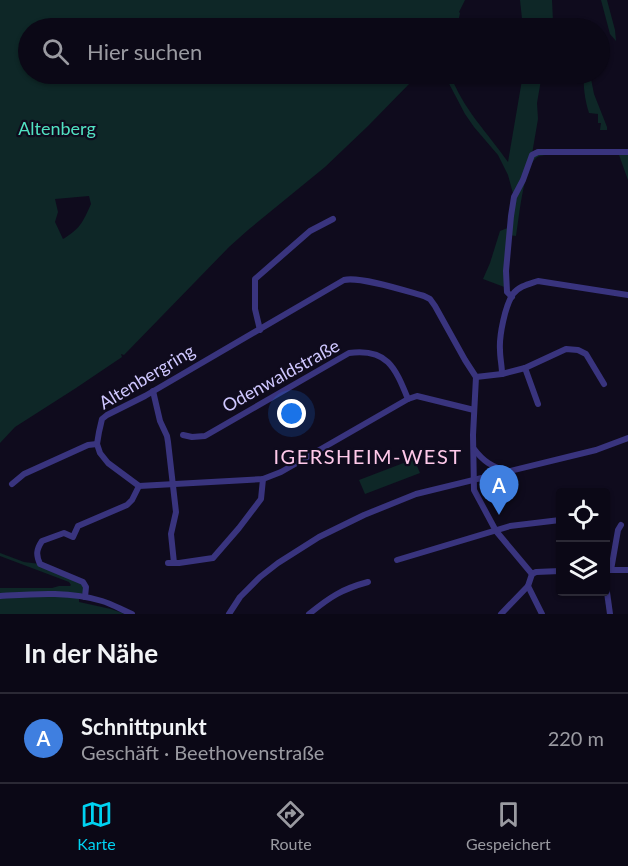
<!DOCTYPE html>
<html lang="de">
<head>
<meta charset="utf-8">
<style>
	body { margin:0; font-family:Lato,sans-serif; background:#14111f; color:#f1f3f6 }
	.controls { position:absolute; right:18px; bottom:18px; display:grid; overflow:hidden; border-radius:6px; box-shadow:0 2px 4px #0004 }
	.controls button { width:54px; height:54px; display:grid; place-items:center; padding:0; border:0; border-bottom:2px solid #2b2935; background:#0b0816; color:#f1f3f6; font:30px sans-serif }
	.you { position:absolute; left:292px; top:414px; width:21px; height:21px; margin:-15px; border:4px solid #fff; border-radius:50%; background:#1a73e8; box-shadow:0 0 0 9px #1a73e833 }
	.badge { display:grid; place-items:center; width:39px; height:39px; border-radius:50%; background:#00d3f2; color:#fff; font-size:20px; font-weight:700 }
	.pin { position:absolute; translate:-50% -50px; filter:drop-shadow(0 2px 3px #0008) }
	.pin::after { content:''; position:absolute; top:32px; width:21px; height:18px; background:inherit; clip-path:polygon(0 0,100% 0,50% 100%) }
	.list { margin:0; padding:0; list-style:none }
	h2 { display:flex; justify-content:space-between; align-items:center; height:78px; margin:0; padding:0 24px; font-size:26px }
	h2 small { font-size:20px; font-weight:400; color:#9a9aa1 }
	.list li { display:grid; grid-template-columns:39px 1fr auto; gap:18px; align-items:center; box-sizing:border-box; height:90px; padding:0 24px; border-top:2px solid #2b2935 }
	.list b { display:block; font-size:22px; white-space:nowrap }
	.list p { margin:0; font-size:20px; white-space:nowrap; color:#9a9aa1 }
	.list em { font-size:20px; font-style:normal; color:#9a9aa1 }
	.icon { flex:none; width:33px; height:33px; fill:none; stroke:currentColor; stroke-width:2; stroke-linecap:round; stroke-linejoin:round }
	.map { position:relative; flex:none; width:628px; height:614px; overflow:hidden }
	.search { position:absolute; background:#0b0816; box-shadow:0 2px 4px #0004; left:18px; right:18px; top:18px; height:66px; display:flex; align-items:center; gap:15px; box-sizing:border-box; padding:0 21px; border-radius:33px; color:#9a9aa1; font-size:22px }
	.sheet { height:168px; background:#0b0816 }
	nav { display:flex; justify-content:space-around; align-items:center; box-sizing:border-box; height:84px; border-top:2px solid #2b2935; background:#0b0816; font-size:16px; color:#9a9aa1 }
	nav a { display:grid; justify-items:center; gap:3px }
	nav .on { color:#00d3f2 }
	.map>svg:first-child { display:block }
	.green { fill:#0e2727; fill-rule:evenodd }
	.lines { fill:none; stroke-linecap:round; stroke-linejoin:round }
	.minor { stroke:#39347e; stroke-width:6 }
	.labels { text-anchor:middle; stroke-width:4.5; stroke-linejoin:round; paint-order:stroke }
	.park-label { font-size:18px; fill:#51e1c1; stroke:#0f0b1d }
	.street-label { font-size:18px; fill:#cfc7ff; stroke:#0f0b1d }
	.neighbourhood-label { font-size:20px; letter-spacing:1.5px; fill:#ffc9ea; stroke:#0f0b1d }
</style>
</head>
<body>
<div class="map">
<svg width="628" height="614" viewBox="0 0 628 614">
	<rect width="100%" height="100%" fill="#0f0b1d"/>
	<g class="green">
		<path d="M0,0H465L459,12L460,13L457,28H28V74H425L409,84L368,126L325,167L248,230L229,247L124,355L121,354L122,357L76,388L15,427L0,443ZM89,196L91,204C83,222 80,229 63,239L55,222L58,212L55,199Z"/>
		<path d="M520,0H552L553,21L555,26L562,23L564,28H523Z"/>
		<path d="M601,0H607L615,30L616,41L610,34Z"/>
		<path d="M444,74H450C463,109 487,132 508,162L523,74H542L537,103L538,119L532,154L538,152H626L628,155V180L619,155H549C544,155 540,155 536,158C523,169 519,219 516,236L509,235L506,271L507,288L483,279L490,263L500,231L510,227L514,197L508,175L498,155L474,127L465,114Z"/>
		<path d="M584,74H590L594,94L607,127V130H600L601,123H598V114L589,113C585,100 583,87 584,74Z"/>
		<path d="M414,459L420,473L365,494L359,480Z"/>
		<path d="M0,553L24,562L40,564L83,582L85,597L79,599V602L111,609L125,614H0V588H52L59,586H70L71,585L69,582L0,556Z"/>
	</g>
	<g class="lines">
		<g class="minor">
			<path d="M512,297L507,292L506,271L511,216L514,197L523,180L532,155L538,152H628"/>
			<path d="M260,330L255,309V279L310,231L333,219"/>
			<path d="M525,368L538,404"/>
			<path d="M502,374C502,366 500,358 500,350C499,336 505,306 513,294C519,286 529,284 538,281L628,295"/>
			<path d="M476,377L502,374L525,368L566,349L578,350L586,354L604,384"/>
			<path d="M153,391L160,421L167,436L168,442L176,512L171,534L174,563"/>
			<path d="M474,410L417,396L408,399L281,472L263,479L139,486L108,463L100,453L97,444L99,432L102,419L107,415L145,396L344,280C360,276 406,291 424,296L430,299L435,306L465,360L476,377L473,435L474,490L496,531L532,574L536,572L560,571"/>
			<path d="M183,435L192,437L205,436L349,353C387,348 395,367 408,399"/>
			<path d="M474,449C483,461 492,467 507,471"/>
			<path d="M12,484L24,474L88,445L97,444"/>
			<path d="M397,560L510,526L560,520"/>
			<path d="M168,563H179L213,558L239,528L261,499L263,479"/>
			<path d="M606,570H628"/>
			<path d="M611,570L618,530L621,525"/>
			<path d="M532,574L528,586L542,614"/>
			<path d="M606,585L610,614"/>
			<path d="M0,596C34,594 69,591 102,601C112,604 122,610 132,614"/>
			<path d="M85,597L86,587L83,582L40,564C36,555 36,550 42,541L64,533L73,537L78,526L127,505L132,500L139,486"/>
			<path d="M229,614L240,597L260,577L278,563L319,537L364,515L416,494L596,450L628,438"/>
			<path d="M309,614C330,597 342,589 368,582"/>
			<path d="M501,614L528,586"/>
		</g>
	</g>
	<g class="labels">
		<g class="park-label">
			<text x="57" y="135">Altenberg</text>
		</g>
		<g class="street-label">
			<text transform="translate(281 376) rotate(-29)" y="6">Odenwaldstraße</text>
			<text transform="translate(147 377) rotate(-31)" y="6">Altenbergring</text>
		</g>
		<g class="neighbourhood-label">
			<text x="368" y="464">IGERSHEIM-WEST</text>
		</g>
	</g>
</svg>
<div class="controls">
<button><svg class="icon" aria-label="locate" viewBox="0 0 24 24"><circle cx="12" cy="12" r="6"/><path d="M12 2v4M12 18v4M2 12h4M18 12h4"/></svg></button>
<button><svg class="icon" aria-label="layers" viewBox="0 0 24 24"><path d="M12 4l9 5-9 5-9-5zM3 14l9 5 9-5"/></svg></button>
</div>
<div class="you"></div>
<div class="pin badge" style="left:499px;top:515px;background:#3f7fe0">A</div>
<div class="search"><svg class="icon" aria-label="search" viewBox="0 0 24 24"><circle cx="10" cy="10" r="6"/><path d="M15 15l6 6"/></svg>Hier suchen</div>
</div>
<section class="sheet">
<h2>In der Nähe<small></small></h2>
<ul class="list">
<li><span class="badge" style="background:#3f7fe0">A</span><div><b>Schnittpunkt</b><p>Geschäft · Beethovenstraße</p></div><em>220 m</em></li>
</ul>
</section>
<nav>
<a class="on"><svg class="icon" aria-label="map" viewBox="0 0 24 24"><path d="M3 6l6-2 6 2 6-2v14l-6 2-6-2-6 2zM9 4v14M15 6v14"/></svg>Karte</a>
<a><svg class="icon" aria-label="directions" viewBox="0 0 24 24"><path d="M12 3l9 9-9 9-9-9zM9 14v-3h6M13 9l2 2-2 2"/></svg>Route</a>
<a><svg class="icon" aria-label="saved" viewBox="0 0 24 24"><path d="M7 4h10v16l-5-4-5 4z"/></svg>Gespeichert</a>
</nav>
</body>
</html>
